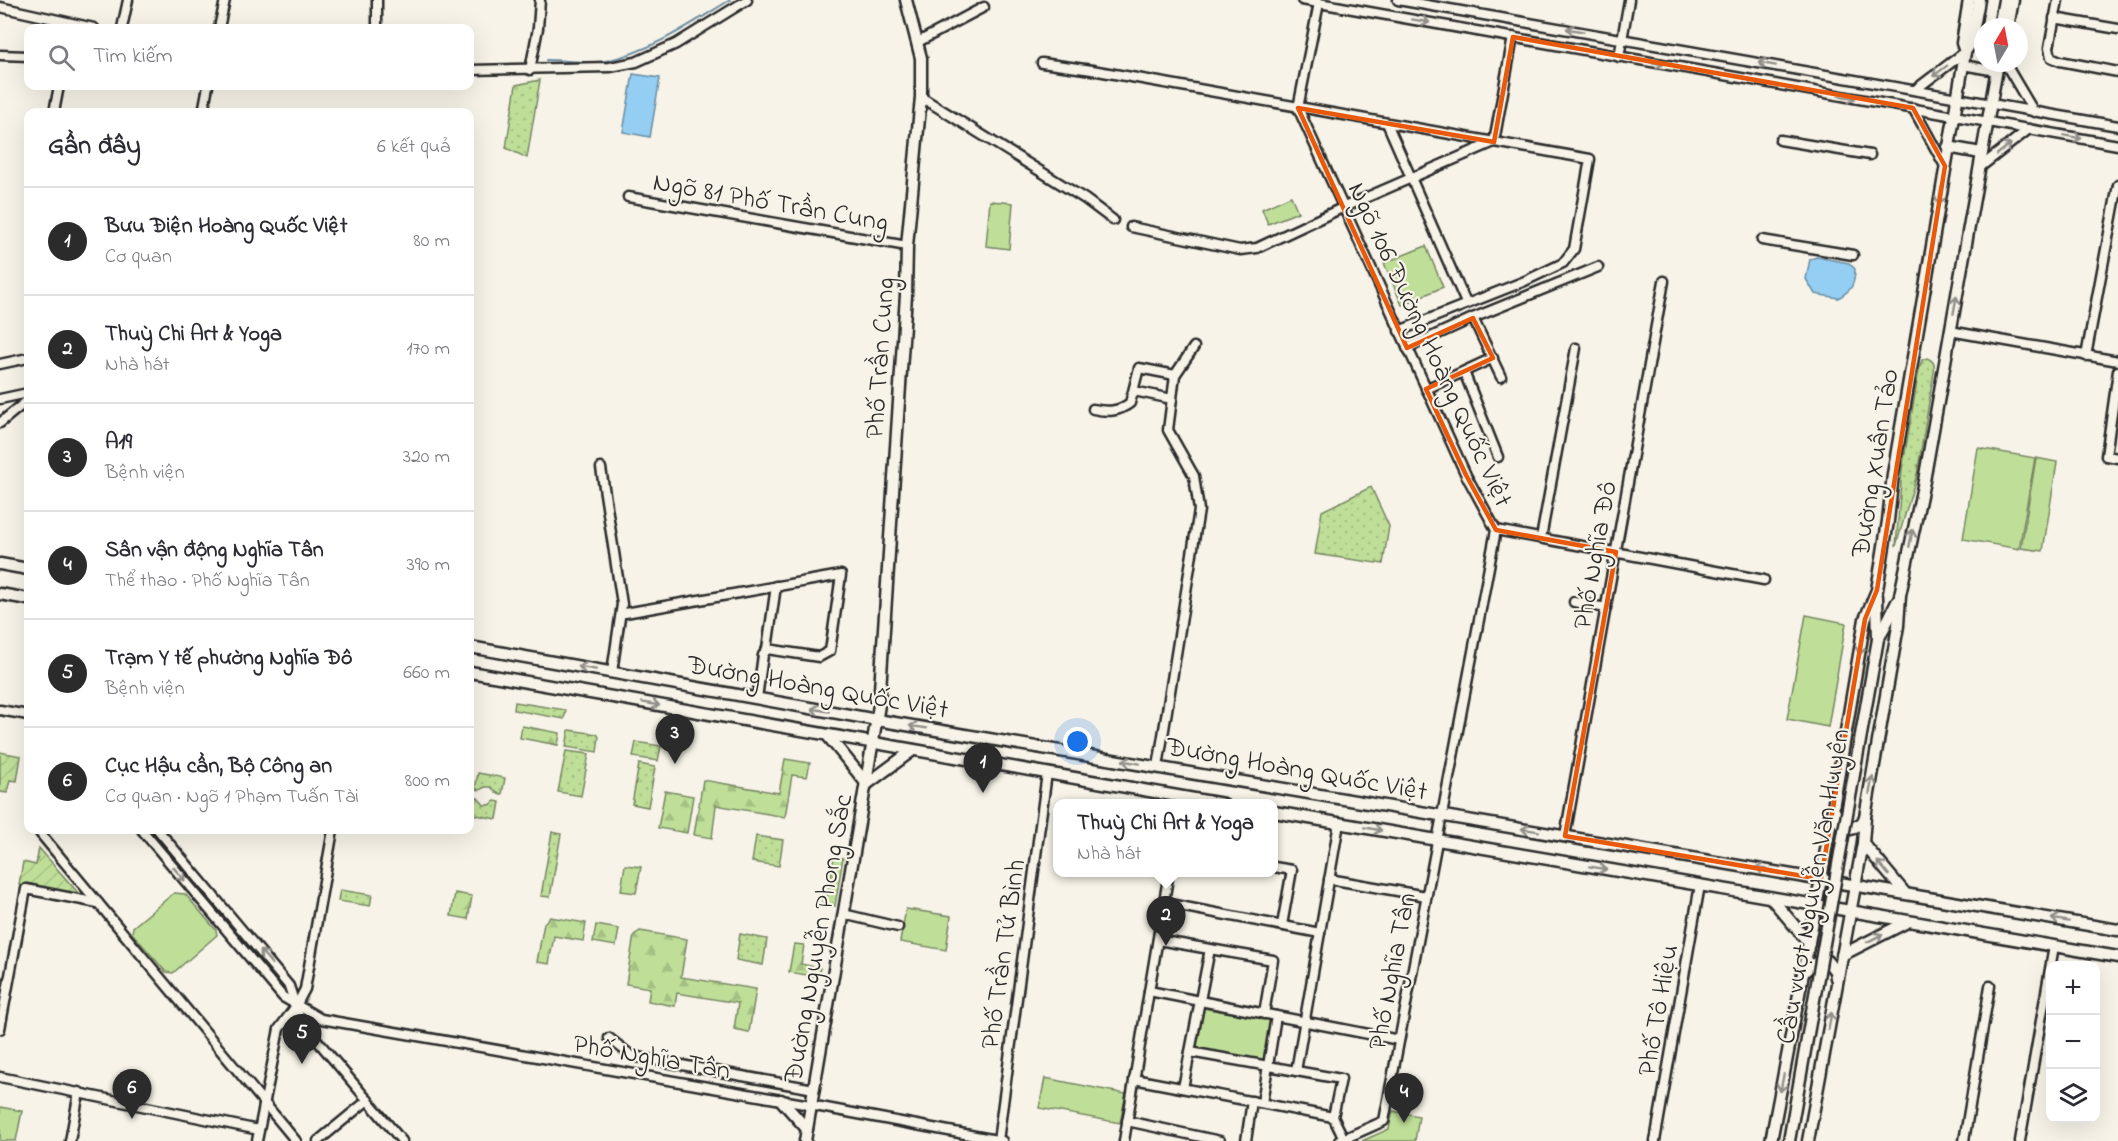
<!DOCTYPE html>
<html lang="vi">
<head>
<meta charset="utf-8">
<style>
	body { margin:0; font-family:"Indie Flower",sans-serif; background:#f2f2f3; color:#2b2b33 }
	.controls { position:absolute; right:18px; bottom:18px; display:grid; overflow:hidden; border-radius:12px; box-shadow:0 6px 24px #0002 }
	.controls button { width:54px; height:54px; display:grid; place-items:center; padding:0; border:0; border-bottom:2px solid #e1e1e2; background:#fff; color:#2b2b33; font:30px sans-serif }
	.compass { position:absolute; left:1974px; top:18px; width:54px; height:54px; border-radius:50%; background:#fff; box-shadow:0 6px 24px #0002; rotate:10deg }
	.you { position:absolute; left:1078px; top:742px; width:21px; height:21px; margin:-15px; border:4px solid #fff; border-radius:50%; background:#1a73e8; box-shadow:0 0 0 9px #1a73e833 }
	.badge { display:grid; place-items:center; width:39px; height:39px; border-radius:50%; background:#2b2b2b; color:#fff; font-size:20px; font-weight:700 }
	.pin { position:absolute; translate:-50% -50px; filter:drop-shadow(0 2px 3px #0008) }
	.pin::after { content:''; position:absolute; top:32px; width:21px; height:18px; background:inherit; clip-path:polygon(0 0,100% 0,50% 100%) }
	.popup { position:absolute; left:1053px; top:799px; width:225px; height:78px; box-sizing:border-box; display:grid; place-content:center; border-radius:12px; background:#fff; filter:drop-shadow(0 2px 4px #0005); font-size:20px; white-space:nowrap; color:#7c7c81 }
	.popup b { font-size:22px; color:#2b2b33 }
	.popup::after { content:''; position:absolute; left:50%; top:100%; margin-left:-12px; border:12px solid transparent; border-top-color:#fff }
	.list { margin:0; padding:0; list-style:none }
	h2 { display:flex; justify-content:space-between; align-items:center; height:78px; margin:0; padding:0 24px; font-size:26px }
	h2 small { font-size:20px; font-weight:400; color:#7c7c81 }
	.list li { display:grid; grid-template-columns:39px 1fr auto; gap:18px; align-items:center; box-sizing:border-box; height:108px; padding:0 24px; border-top:2px solid #e1e1e2 }
	.list b { display:block; font-size:22px; white-space:nowrap }
	.list p { margin:0; font-size:20px; white-space:nowrap; color:#7c7c81 }
	.list em { font-size:20px; font-style:normal; color:#7c7c81 }
	.icon { flex:none; width:33px; height:33px; fill:none; stroke:currentColor; stroke-width:2; stroke-linecap:round; stroke-linejoin:round }
	.map { position:relative; flex:none; width:2118px; height:1141px; overflow:hidden }
	.search { position:absolute; background:#fff; box-shadow:0 6px 24px #0002; left:24px; top:24px; width:450px; height:66px; display:flex; align-items:center; gap:15px; box-sizing:border-box; padding:0 21px; border-radius:12px; color:#7c7c81; font-size:22px }
	.panel { position:absolute; background:#fff; box-shadow:0 6px 24px #0002; left:24px; top:108px; width:450px; height:726px; border-radius:12px }
	.map>svg:first-child { display:block }
	.grass { fill:url(#grass-dots); stroke:#758562; stroke-width:1.5 }
	.forest { fill:url(#forest-firs); stroke:#758562; stroke-width:1.5 }
	.park { fill:#bfdf98; stroke:#758562; stroke-width:1.5 }
	.garden { fill:url(#garden-furrows); stroke:#758562; stroke-width:1.5 }
	.water { fill:#94cef3; stroke:#6a8da3; stroke-width:1.5 }
	.lines { fill:none; stroke-linecap:round; stroke-linejoin:round }
	.stream { stroke:#6a8da3; stroke-width:2 }
	.minor-casing { stroke:#2b2b2b; stroke-width:13 }
	.major-casing { stroke:#2b2b2b; stroke-width:15 }
	.minor { stroke:#f7f3e8; stroke-width:8 }
	.major { stroke:#f7f3e8; stroke-width:10 }
	.major-bridge-casing { stroke:#2b2b2b; stroke-width:15; stroke-linecap:butt }
	.major-bridge { stroke:#f7f3e8; stroke-width:10 }
	.oneway { stroke:#918f8a }
	.marked { fill:none; stroke:#e8590c; stroke-width:4.5; stroke-linejoin:round }
	.labels { text-anchor:middle; stroke-width:4.5; stroke-linejoin:round; paint-order:stroke }
	.street-label { font-size:27px; fill:#2b2b2b; stroke:#f7f3e8 }
</style>
</head>
<body>
<div class="map">
<svg width="2118" height="1141" viewBox="0 0 2118 1141">
	<defs>
		<pattern id="grass-dots" width="8" height="8" patternUnits="userSpaceOnUse" patternTransform="scale(1.5)"><rect width="8" height="8" fill="#bfdf98"/><path d="M2 2h.1M6 6h.1" fill="none" stroke="#a4c083" stroke-width="1.8" stroke-linecap="round"/></pattern>
		<pattern id="forest-firs" width="22" height="20" patternUnits="userSpaceOnUse" patternTransform="scale(1.5)"><rect width="22" height="20" fill="#bfdf98"/><path d="M5 1l3.5 6h-7zM16 11l3.5 6h-7z" fill="#a4c083"/></pattern>
		<pattern id="garden-furrows" width="10" height="10" patternUnits="userSpaceOnUse" patternTransform="scale(1.5)"><rect width="10" height="10" fill="#bfdf98"/><path d="M-1 1l2-2M0 10L10 0M9 11l2-2" fill="none" stroke="#a4c083"/></pattern>
	</defs>
	<rect width="100%" height="100%" fill="#f7f3e8"/>
	<filter id="ink" filterUnits="userSpaceOnUse"><feTurbulence type="fractalNoise" baseFrequency=".0167" numOctaves="2"/><feDisplacementMap in="SourceGraphic" scale="12" xChannelSelector="R" yChannelSelector="G"/><feConvolveMatrix kernelMatrix="1 2 1 2 8 2 1 2 1" color-interpolation-filters="sRGB"/></filter>
	<g filter="url(#ink)">
		<g class="grass">
			<path d="M540,80L527,158L506,148L516,85Z"/>
			<path d="M1927,358C1934,361 1935,364 1934,372L1917,474L1896,546L1902,470L1919,370L1922,360Z"/>
			<path d="M1371,487L1389,526L1383,564L1315,554L1322,511Z"/>
			<path d="M515,702L566,710L564,719L514,710Z"/>
			<path d="M569,730L597,734L599,737L597,752L566,747Z"/>
			<path d="M636,742L661,746L658,761L633,757Z"/>
			<path d="M566,751L589,754L581,796L558,792Z"/>
			<path d="M639,764L655,767L648,807L632,804Z"/>
			<path d="M478,773L505,778L502,794L497,793L491,787H485L480,790L475,789Z"/>
			<path d="M474,797L478,798L484,805H490L495,801L500,802L497,819L471,814Z"/>
			<path d="M552,832L561,834L550,897L541,896Z"/>
			<path d="M756,836L783,840L779,866L752,862Z"/>
			<path d="M340,890L372,895L370,906L338,901Z"/>
			<path d="M740,934L767,939L763,965L736,960Z"/>
		</g>
		<g class="forest">
			<path d="M522,726L560,733L558,745L520,738Z"/>
			<path d="M785,759L810,763L807,777L792,775L785,817L716,805L712,838L694,835L703,780L779,793Z"/>
			<path d="M665,791L693,796L687,833L658,828Z"/>
			<path d="M834,857L843,858L835,906L822,903L823,896H827Z"/>
			<path d="M455,893L472,896L468,919L451,916Z"/>
			<path d="M550,917L586,923L583,941L554,936L549,964L537,962L544,923Z"/>
			<path d="M596,925L619,929L616,946L593,942Z"/>
			<path d="M640,931L687,939L681,977L756,989L749,1032L734,1029L738,1003L677,993L675,1006L648,1001L650,988L626,984L634,935Z"/>
			<path d="M794,944L804,945L801,964L820,968L818,977L789,972Z"/>
		</g>
		<g class="park">
			<path d="M1291,196L1298,212L1268,224L1262,209Z"/>
			<path d="M990,201L1013,203L1009,249L986,246Z"/>
			<path d="M1426,246L1443,287L1402,305L1384,263Z"/>
			<path d="M1978,448L2035,458L2019,549L1963,539Z"/>
			<path d="M2036,458L2057,462L2043,551L2021,548Z"/>
			<path d="M1806,615L1846,623L1828,727L1787,719Z"/>
			<path d="M625,865L641,867L636,893L621,891Z"/>
			<path d="M174,893L185,894L216,930L217,935L173,973L166,972L132,933L133,927Z"/>
			<path d="M906,909L951,916L946,950L900,942Z"/>
			<path d="M1203,1008L1271,1020L1263,1061L1195,1048Z"/>
			<path d="M1045,1078L1126,1094L1120,1123L1039,1108Z"/>
			<path d="M0,1107L22,1111L16,1141H0Z"/>
			<path d="M1393,1111L1419,1116L1415,1141H1362L1389,1129Z"/>
		</g>
		<g class="garden">
			<path d="M0,752L21,756L17,781L10,780L7,793L0,792Z"/>
			<path d="M146,830H153L285,987L284,991H282Z"/>
			<path d="M39,848L80,895L19,885L23,862L36,865Z"/>
		</g>
		<g class="water">
			<path d="M633,74L660,78L650,137L623,132Z"/>
			<path d="M1817,257L1849,263L1855,269C1855,285 1851,291 1838,298L1815,294L1806,279L1810,259Z"/>
		</g>
		<g class="lines">
			<path class="stream" d="M546,60C565,60 588,64 606,61C652,51 691,24 730,0"/>
			<g class="minor-casing">
				<g id="minor">
					<path d="M377,0V28"/>
					<path d="M1302,0L2118,145"/>
					<path d="M1398,0L2118,126"/>
					<path d="M2058,0L2049,48L2051,57L2060,61L2118,72"/>
					<path d="M1319,3L1298,108L1466,475L1496,530L1384,1121L1339,1141"/>
					<path d="M0,7L94,28"/>
					<path d="M2054,18L2118,29"/>
					<path d="M122,28L128,0"/>
					<path d="M219,28L225,0"/>
					<path d="M918,42L984,7"/>
					<path d="M0,55L28,56"/>
					<path d="M1619,57L1629,0"/>
					<path d="M1042,63L1092,70L1590,159L1574,249L1563,263L1525,281L1399,331"/>
					<path d="M2005,63L2034,112"/>
					<path d="M1963,65L1996,71"/>
					<path d="M470,70L610,67L636,62L676,44L747,0"/>
					<path d="M530,70L538,28L540,0"/>
					<path d="M1915,90L1965,52"/>
					<path d="M921,97L1085,199L1113,220"/>
					<path d="M1913,108L1945,166"/>
					<path d="M54,112L59,86"/>
					<path d="M203,112L208,86"/>
					<path d="M1387,123L1466,303"/>
					<path d="M1780,140L1870,155"/>
					<path d="M1979,168L2029,129"/>
					<path d="M628,197L907,246"/>
					<path d="M1131,227L1240,250L1257,248L1342,208L1494,142L1513,37"/>
					<path d="M1762,240L1853,255"/>
					<path d="M1950,331L2118,361"/>
					<path d="M1407,348L1473,318"/>
					<path d="M2086,356L2118,185"/>
					<path d="M0,364L28,358"/>
					<path d="M2118,371L2106,456L2118,458"/>
					<path d="M1464,372L1498,457"/>
					<path d="M1501,377L1473,318L1598,267"/>
					<path d="M1426,389L1493,358"/>
					<path d="M1134,391L1172,399"/>
					<path d="M0,399L28,393"/>
					<path d="M1093,409C1108,412 1118,412 1130,403L1139,368L1175,375"/>
					<path d="M0,423L28,400"/>
					<path d="M601,468L622,604L612,672"/>
					<path d="M1496,530L1764,580"/>
					<path d="M1541,538L1576,348"/>
					<path d="M1574,602L1606,608"/>
					<path d="M625,613L841,575L830,651L819,657L767,649"/>
					<path d="M757,698L763,655L767,649L776,586"/>
					<path d="M0,710L28,715"/>
					<path d="M1158,767L1199,510L1194,476L1168,430L1175,375L1194,347"/>
					<path d="M40,830V833L296,1141"/>
					<path d="M142,830L283,997L321,1019L810,1105L1002,1141"/>
					<path d="M158,830L289,986L300,1020L402,1141"/>
					<path d="M1565,836L1664,281"/>
					<path d="M1274,867L1292,870L1282,925"/>
					<path d="M1329,879L1426,896"/>
					<path d="M1164,903L1320,933"/>
					<path d="M843,914L898,927"/>
					<path d="M1158,940L1273,960L1264,1014"/>
					<path d="M1149,991L1399,1040"/>
					<path d="M0,1029L26,889L98,903"/>
					<path d="M609,1038L632,1056L814,1089"/>
					<path d="M1190,1052L1341,1079L1333,1117L1344,1139"/>
					<path d="M1296,1071L1339,823"/>
					<path d="M0,1077L259,1130"/>
					<path d="M1134,1079L1333,1117"/>
					<path d="M1183,1088L1210,949"/>
					<path d="M1262,1103L1276,1016"/>
					<path d="M1127,1121L1220,1141"/>
					<path d="M70,1141L79,1092"/>
					<path d="M257,1141L279,1029L296,1006L305,989L333,830"/>
					<path d="M318,1141L368,1100"/>
					<path d="M998,1141L1047,773"/>
					<path d="M1124,1141L1169,872"/>
					<path d="M1246,1141L1252,1101"/>
					<path d="M1655,1141L1700,885"/>
					<path d="M1964,1141L1990,986"/>
					<path d="M2020,1141L2054,946"/>
				</g>
			</g>
			<g class="major-casing">
				<g id="major">
					<path d="M1999,27L2004,0"/>
					<path d="M2008,27L2013,0"/>
					<path d="M1965,52L1971,43L1979,0"/>
					<path d="M1948,147L1981,153"/>
					<path d="M0,564L28,569"/>
					<path d="M0,594L28,599"/>
					<path d="M1877,596L1878,639"/>
					<path d="M1880,636L1897,602"/>
					<path d="M470,647L877,720L2118,930"/>
					<path d="M470,672L1223,804"/>
					<path d="M828,736L867,784"/>
					<path d="M867,784L913,750"/>
					<path d="M1833,808L1840,823L1851,829L1862,823L1865,817"/>
					<path d="M1274,812L2118,957"/>
					<path d="M1863,843L1904,892"/>
					<path d="M1771,898L1809,943"/>
					<path d="M1842,955L1907,922"/>
					<path d="M1803,973C1810,966 1816,960 1827,961L1835,971L1836,978"/>
					<path d="M781,1100L807,1129"/>
					<path d="M805,1141L879,705L906,295L907,246L921,97V58L906,0"/>
					<path d="M1771,1141L1821,879L1865,619L1877,590L1888,521L1893,474L1963,65L1965,52L1962,43L1969,0"/>
					<path d="M1808,1141L1863,843L1865,817L1898,626L1900,595L1924,481L1998,63"/>
				</g>
			</g>
			<use href="#minor" class="minor"/>
			<use href="#major" class="major"/>
			<g class="major-bridge-casing">
				<path id="major-bridge" d="M1789,1141L1878,639"/>
			</g>
			<use href="#major-bridge" class="major-bridge"/>
		</g>
		<defs><path id="oneway-shaft" d="M-6 0H5M1.5-3L5.5 0L1.5 3" fill="none" stroke-width="1.6" stroke-linecap="round" stroke-linejoin="round" transform="scale(1.5)"/></defs>
		<g class="oneway">
			<use href="#oneway-shaft" transform="translate(1421 21) rotate(10)"/>
			<use href="#oneway-shaft" transform="translate(1575 30) rotate(-170)"/>
			<use href="#oneway-shaft" transform="translate(1655 63) rotate(10)"/>
			<use href="#oneway-shaft" transform="translate(1767 64) rotate(-170)"/>
			<use href="#oneway-shaft" transform="translate(1940 71) rotate(143)"/>
			<use href="#oneway-shaft" transform="translate(1847 97) rotate(9)"/>
			<use href="#oneway-shaft" transform="translate(2073 137) rotate(10)"/>
			<use href="#oneway-shaft" transform="translate(2004 149) rotate(-38)"/>
			<use href="#oneway-shaft" transform="translate(1940 196) rotate(99)"/>
			<use href="#oneway-shaft" transform="translate(1955 305) rotate(-80)"/>
			<use href="#oneway-shaft" transform="translate(1911 538) rotate(-79)"/>
			<use href="#oneway-shaft" transform="translate(1861 646) rotate(100)"/>
			<use href="#oneway-shaft" transform="translate(587 668) rotate(-170)"/>
			<use href="#oneway-shaft" transform="translate(651 704) rotate(10)"/>
			<use href="#oneway-shaft" transform="translate(820 710) rotate(-170)"/>
			<use href="#oneway-shaft" transform="translate(918 727) rotate(-171)"/>
			<use href="#oneway-shaft" transform="translate(1131 762) rotate(-170)"/>
			<use href="#oneway-shaft" transform="translate(1871 785) rotate(-80)"/>
			<use href="#oneway-shaft" transform="translate(1373 829) rotate(10)"/>
			<use href="#oneway-shaft" transform="translate(1530 830) rotate(-171)"/>
			<use href="#oneway-shaft" transform="translate(1598 868) rotate(10)"/>
			<use href="#oneway-shaft" transform="translate(1883 868) rotate(-130)"/>
			<use href="#oneway-shaft" transform="translate(1764 869) rotate(-170)"/>
			<use href="#oneway-shaft" transform="translate(179 874) rotate(50)"/>
			<use href="#oneway-shaft" transform="translate(2060 920) rotate(-170)"/>
			<use href="#oneway-shaft" transform="translate(1875 938) rotate(-27)"/>
			<use href="#oneway-shaft" transform="translate(266 957) rotate(-130)"/>
			<use href="#oneway-shaft" transform="translate(1830 1021) rotate(-80)"/>
			<use href="#oneway-shaft" transform="translate(1782 1083) rotate(101)"/>
		</g>
	</g>
	<path class="marked" d="M1513,37L1913,108L1945,166L1877,590L1865,619L1821,879L1565,836L1616,552L1496,530L1466,475L1426,389L1493,358L1473,318L1407,348L1298,108L1494,142Z"/>
	<g class="labels">
		<g class="street-label">
			<text transform="translate(771 201) rotate(10)" y="9">Ngõ 81 Phố Trần Cung</text>
			<text transform="translate(1431 344) rotate(65)" y="9">Ngõ 106 Đường Hoàng Quốc Việt</text>
			<text transform="translate(879 358) rotate(-86)" y="9">Phố Trần Cung</text>
			<text transform="translate(1874 463) rotate(-81)" y="9">Đường Xuân Tảo</text>
			<text transform="translate(1594 555) rotate(-80)" y="9">Phố Nghĩa Đô</text>
			<text transform="translate(818 686) rotate(10)" y="9">Đường Hoàng Quốc Việt</text>
			<text transform="translate(1297 768) rotate(10)" y="9">Đường Hoàng Quốc Việt</text>
			<text transform="translate(1812 886) rotate(-80)" y="9">Cầu vượt Nguyễn Văn Huyên</text>
			<text transform="translate(817 938) rotate(-80)" y="9">Đường Nguyễn Phong Sắc</text>
			<text transform="translate(1002 954) rotate(-82)" y="9">Phố Trần Tử Bình</text>
			<text transform="translate(1391 971) rotate(-79)" y="9">Phố Nghĩa Tân</text>
			<text transform="translate(1657 1010) rotate(-80)" y="9">Phố Tô Hiệu</text>
			<text transform="translate(652 1056) rotate(10)" y="9">Phố Nghĩa Tân</text>
		</g>
	</g>
</svg>
<div class="controls">
<button>+</button>
<button>−</button>
<button><svg class="icon" aria-label="layers" viewBox="0 0 24 24"><path d="M12 4l9 5-9 5-9-5zM3 14l9 5 9-5"/></svg></button>
</div>
<svg class="compass" viewBox="-18 -18 36 36"><path d="M0-13l5 13h-10z" fill="#e53935"/><path d="M0 13l5-13h-10z" fill="#7c7c81"/></svg>
<div class="you"></div>
<div class="pin badge" style="left:983px;top:793px">1</div>
<div class="pin badge" style="left:1166px;top:946px">2</div>
<div class="popup"><b>Thuỳ Chi Art &amp; Yoga</b>Nhà hát</div>
<div class="pin badge" style="left:675px;top:764px">3</div>
<div class="pin badge" style="left:1404px;top:1123px">4</div>
<div class="pin badge" style="left:302px;top:1064px">5</div>
<div class="pin badge" style="left:132px;top:1119px">6</div>
<div class="search"><svg class="icon" aria-label="search" viewBox="0 0 24 24"><circle cx="10" cy="10" r="6"/><path d="M15 15l6 6"/></svg>Tìm kiếm</div>
<section class="panel">
<h2>Gần đây<small>6 kết quả</small></h2>
<ul class="list">
<li><span class="badge">1</span><div><b>Bưu Điện Hoàng Quốc Việt</b><p>Cơ quan</p></div><em>80 m</em></li>
<li><span class="badge">2</span><div><b>Thuỳ Chi Art &amp; Yoga</b><p>Nhà hát</p></div><em>170 m</em></li>
<li><span class="badge">3</span><div><b>A19</b><p>Bệnh viện</p></div><em>320 m</em></li>
<li><span class="badge">4</span><div><b>Sân vận động Nghĩa Tân</b><p>Thể thao · Phố Nghĩa Tân</p></div><em>390 m</em></li>
<li><span class="badge">5</span><div><b>Trạm Y tế phường Nghĩa Đô</b><p>Bệnh viện</p></div><em>660 m</em></li>
<li><span class="badge">6</span><div><b>Cục Hậu cần, Bộ Công an</b><p>Cơ quan · Ngõ 1 Phạm Tuấn Tài</p></div><em>800 m</em></li>
</ul>
</section>
</div>
</body>
</html>
